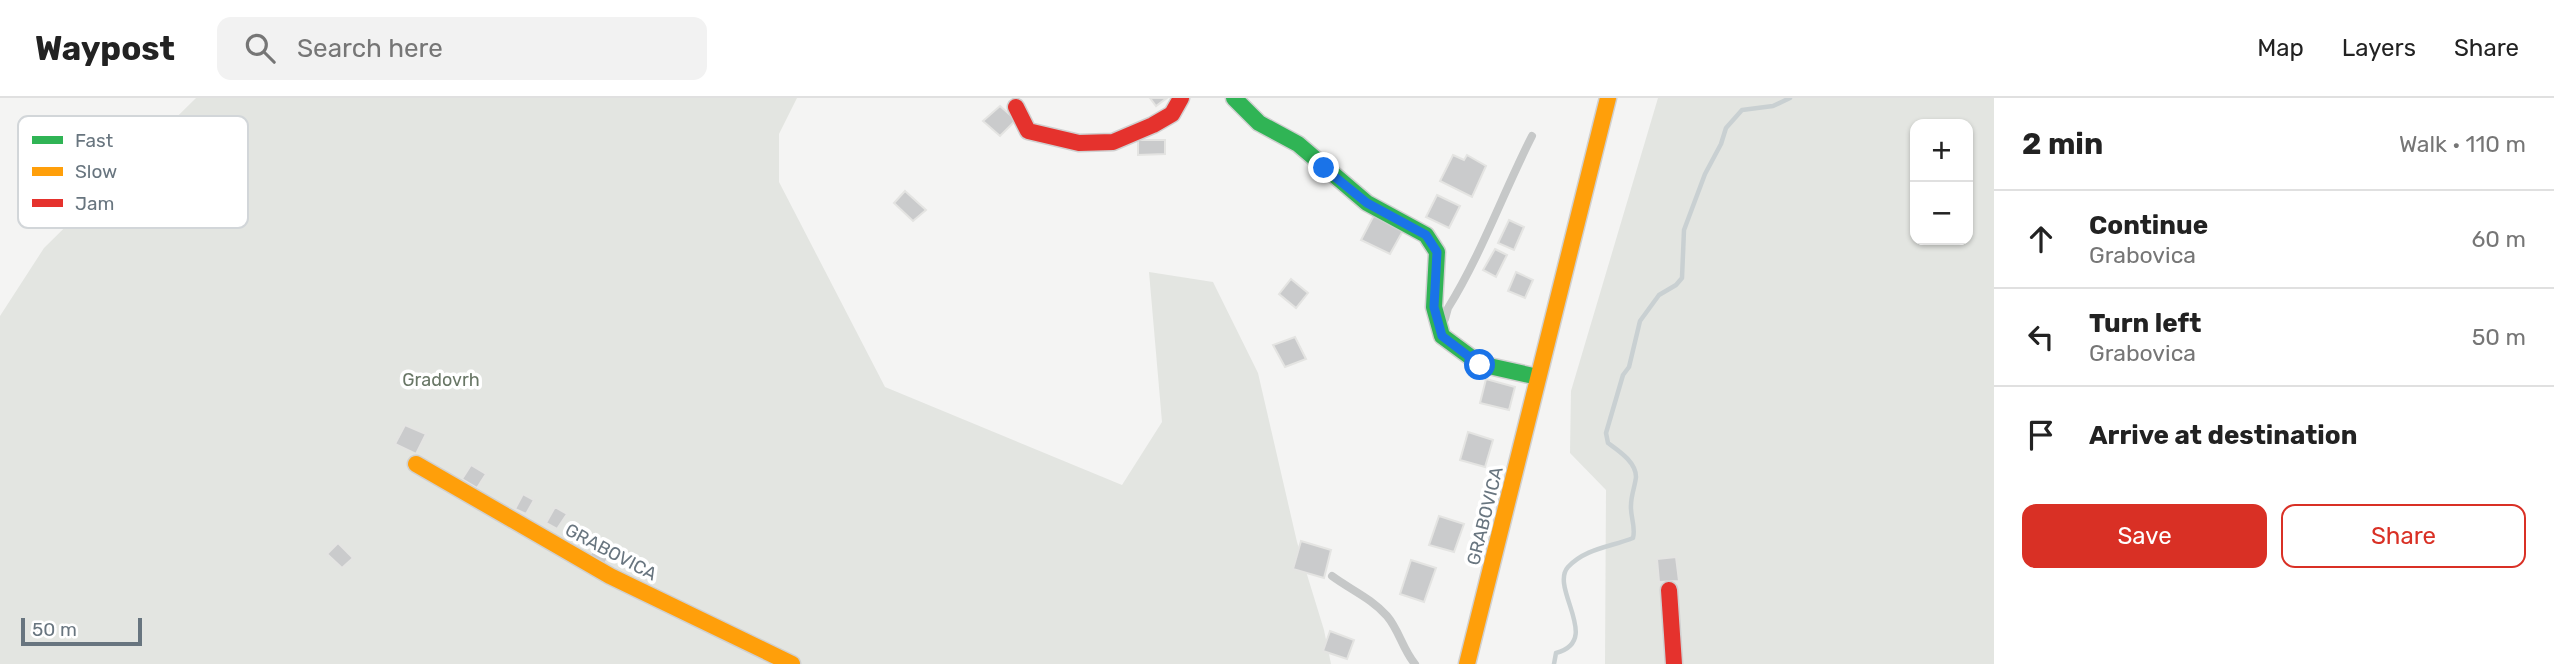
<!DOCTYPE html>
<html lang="en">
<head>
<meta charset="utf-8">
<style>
	body { margin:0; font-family:Rubik,sans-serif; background:#f2f2f2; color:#222 }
	.controls { position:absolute; right:21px; top:21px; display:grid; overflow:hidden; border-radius:14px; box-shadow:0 2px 5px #0004 }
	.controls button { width:63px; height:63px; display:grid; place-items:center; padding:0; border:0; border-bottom:2px solid #e0e0e0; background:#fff; color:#222; font:35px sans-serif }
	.scale { position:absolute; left:21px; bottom:18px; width:121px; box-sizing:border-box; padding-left:7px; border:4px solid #68757f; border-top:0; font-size:19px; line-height:24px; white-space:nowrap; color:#68757f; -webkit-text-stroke:5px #fff; paint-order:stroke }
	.stop { position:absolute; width:21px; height:21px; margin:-16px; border:5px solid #1a73e8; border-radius:50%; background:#fff }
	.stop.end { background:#1a73e8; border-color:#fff; box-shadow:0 2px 7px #0008 }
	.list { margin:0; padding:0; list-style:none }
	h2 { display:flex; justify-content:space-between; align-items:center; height:91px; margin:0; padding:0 28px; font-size:30px }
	h2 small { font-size:23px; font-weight:400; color:#767676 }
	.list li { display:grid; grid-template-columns:46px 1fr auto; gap:21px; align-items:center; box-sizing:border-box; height:98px; padding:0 28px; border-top:2px solid #e0e0e0 }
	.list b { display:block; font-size:26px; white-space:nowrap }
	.list p { margin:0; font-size:23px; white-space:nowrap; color:#767676 }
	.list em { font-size:23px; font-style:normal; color:#767676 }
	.actions { display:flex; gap:14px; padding:21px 28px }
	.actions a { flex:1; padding:16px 0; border:2px solid #d93025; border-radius:14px; text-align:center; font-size:24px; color:#d93025 }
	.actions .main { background:#d93025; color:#fff }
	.icon { flex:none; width:38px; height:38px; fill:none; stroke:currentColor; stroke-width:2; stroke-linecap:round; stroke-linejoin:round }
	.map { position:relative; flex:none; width:1994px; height:566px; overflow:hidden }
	header { display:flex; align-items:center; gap:42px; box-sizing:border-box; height:98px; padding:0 35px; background:#fff; border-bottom:2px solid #e0e0e0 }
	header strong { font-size:33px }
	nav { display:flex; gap:38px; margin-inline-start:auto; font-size:24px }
	.search { width:490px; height:63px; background:#f2f2f2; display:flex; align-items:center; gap:18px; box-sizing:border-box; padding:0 24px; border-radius:14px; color:#767676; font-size:26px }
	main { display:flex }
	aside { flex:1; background:#fff }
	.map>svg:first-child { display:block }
	.green { fill:#e3e5e1; fill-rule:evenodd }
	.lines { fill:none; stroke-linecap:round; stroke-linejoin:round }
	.stream { stroke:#c9d0d2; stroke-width:4.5 }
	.building { fill:#cacbcc; stroke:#e4e4e2; stroke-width:2 }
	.fast-casing { stroke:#d0d0d0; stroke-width:19 }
	.slow-casing { stroke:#d0d0d0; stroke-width:19 }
	.jam-casing { stroke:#d0d0d0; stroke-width:19 }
	.lane { stroke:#c6c8c8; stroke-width:8 }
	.fast { stroke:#30b455; stroke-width:16 }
	.slow { stroke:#ff9f0a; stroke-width:16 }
	.jam { stroke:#e5322d; stroke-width:16 }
	.route { stroke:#1a73e8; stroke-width:9 }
	.labels { text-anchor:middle; stroke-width:7; stroke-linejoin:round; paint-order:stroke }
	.park-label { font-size:18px; fill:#697766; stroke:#fff }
	.street-label { font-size:18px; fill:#68757f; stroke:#fff }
	.key { fill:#fff; stroke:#d2d6d9; stroke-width:2 }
	.key-label { font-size:19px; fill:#68757f }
</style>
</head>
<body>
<header>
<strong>Waypost</strong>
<div class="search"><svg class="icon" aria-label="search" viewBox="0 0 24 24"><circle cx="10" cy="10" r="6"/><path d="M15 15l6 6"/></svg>Search here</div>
<nav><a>Map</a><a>Layers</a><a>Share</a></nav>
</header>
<main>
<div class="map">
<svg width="1994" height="566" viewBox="0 0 1994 566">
	<rect width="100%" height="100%" fill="#f4f4f3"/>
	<g class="green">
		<path d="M196,0H797L779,36V84L885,289L1122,387L1162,324L1149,174L1213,184L1258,275L1297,444L1324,532L1331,566H0V218L44,150Z"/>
		<path d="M1658,0H1994V566H1605L1606,392L1570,355L1571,293ZM1915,26H1968V142H1915Z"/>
	</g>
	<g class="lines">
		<path class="stream" d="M1554,566L1556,555C1603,543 1549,490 1568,469C1586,450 1611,449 1633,440C1636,429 1630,418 1631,407C1631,398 1635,388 1636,379C1636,364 1619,353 1608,345L1606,335L1623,277L1629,269L1640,223L1659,197L1676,187L1682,180L1684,132L1705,76L1721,46L1726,30L1742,12L1773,8L1790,0"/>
	</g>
	<g class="building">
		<path d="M1150,0H1167L1156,8Z"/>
		<path d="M1000,8L1016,22L1000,38L983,23Z"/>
		<path d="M1138,42H1165V56L1138,57Z"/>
		<path d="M1453,57L1464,62L1467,57L1486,68L1472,99L1440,83Z"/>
		<path d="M905,93L926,112L913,123L894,105Z"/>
		<path d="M1437,97L1460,108L1449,130L1426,119Z"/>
		<path d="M1374,117L1404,131L1390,156L1361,142Z"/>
		<path d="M1509,122L1524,129L1514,152L1498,145Z"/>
		<path d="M1495,151L1507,157L1496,179L1483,172Z"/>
		<path d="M1516,174L1533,182L1525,200L1508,193Z"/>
		<path d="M1291,181L1308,195L1296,210L1279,196Z"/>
		<path d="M1295,239L1306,261L1285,269L1273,247Z"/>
		<path d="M1486,281L1515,289L1509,312L1480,305Z"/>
		<path d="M405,327L426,336L416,356L395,346Z"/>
		<path d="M1468,334L1493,342L1485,369L1460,362Z"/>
		<path d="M471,367L486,376L477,390L462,381Z"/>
		<path d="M523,396L534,402L526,416L515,411Z"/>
		<path d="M555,409L567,416L557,431L546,425Z"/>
		<path d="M1439,418L1464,426L1454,454L1429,447Z"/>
		<path d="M1301,443L1331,452L1324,480L1293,471Z"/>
		<path d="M596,444L612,453L603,469L589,460Z"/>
		<path d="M338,445L353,460L342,470L327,456Z"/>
		<path d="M1676,459L1679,483L1659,484L1657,461Z"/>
		<path d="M1411,462L1436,470L1424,504L1400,496Z"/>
		<path d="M1330,533L1354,542L1347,561L1323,553Z"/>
	</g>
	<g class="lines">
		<g class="fast-casing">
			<path id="fast" d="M1234,0L1259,25L1298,46L1367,105L1426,137L1437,154L1434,209L1442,238L1480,266L1538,279"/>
		</g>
		<g class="slow-casing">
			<g id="slow">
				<path d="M416,366L610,478L792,566"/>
				<path d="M1467,566L1608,0"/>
			</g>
		</g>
		<g class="jam-casing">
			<g id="jam">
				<path d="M1016,9L1028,33L1079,45L1113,44L1153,27L1172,16L1181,0"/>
				<path d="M1669,492L1674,566"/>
			</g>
		</g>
		<g class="lane">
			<path d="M1445,221L1448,210C1482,155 1503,95 1532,38"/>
			<path d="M1332,478C1351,492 1371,500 1387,518C1399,532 1403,552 1415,566"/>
		</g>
		<use href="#fast" class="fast"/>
		<use href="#slow" class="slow"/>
		<use href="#jam" class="jam"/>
	</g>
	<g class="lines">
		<path class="route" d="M1324,70L1367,105L1426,137L1437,154L1434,209L1442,238L1480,267"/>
	</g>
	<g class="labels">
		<g class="park-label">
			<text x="441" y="288">Gradovrh</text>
		</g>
		<g class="street-label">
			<text transform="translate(1485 418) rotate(-76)" y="6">GRABOVICA</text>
			<text transform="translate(611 454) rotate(28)" y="6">GRABOVICA</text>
		</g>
	</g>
	<rect x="18" y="18" width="230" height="112" rx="10" class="key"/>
	<rect x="32" y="38" width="31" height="8" fill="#30b455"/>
	<rect x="32" y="69" width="31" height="9" fill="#ff9f0a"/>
	<rect x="32" y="101" width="31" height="8" fill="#e5322d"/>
	<g class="key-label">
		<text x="75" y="49">Fast</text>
		<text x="75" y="80">Slow</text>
		<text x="75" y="112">Jam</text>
	</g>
</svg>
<div class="controls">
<button>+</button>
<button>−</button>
</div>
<div class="scale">50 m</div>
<div class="stop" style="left:1480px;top:267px"></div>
<div class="stop end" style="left:1324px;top:70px"></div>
</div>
<aside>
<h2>2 min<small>Walk · 110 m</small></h2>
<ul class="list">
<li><svg class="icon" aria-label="ahead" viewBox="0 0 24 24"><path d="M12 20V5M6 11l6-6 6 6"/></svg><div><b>Continue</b><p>Grabovica</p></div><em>60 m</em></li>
<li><svg class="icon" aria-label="left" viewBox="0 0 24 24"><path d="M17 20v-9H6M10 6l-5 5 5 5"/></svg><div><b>Turn left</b><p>Grabovica</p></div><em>50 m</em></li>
<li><svg class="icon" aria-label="arrive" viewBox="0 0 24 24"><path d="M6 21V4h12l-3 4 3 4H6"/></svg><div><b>Arrive at destination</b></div></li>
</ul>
<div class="actions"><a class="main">Save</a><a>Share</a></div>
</aside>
</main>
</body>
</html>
